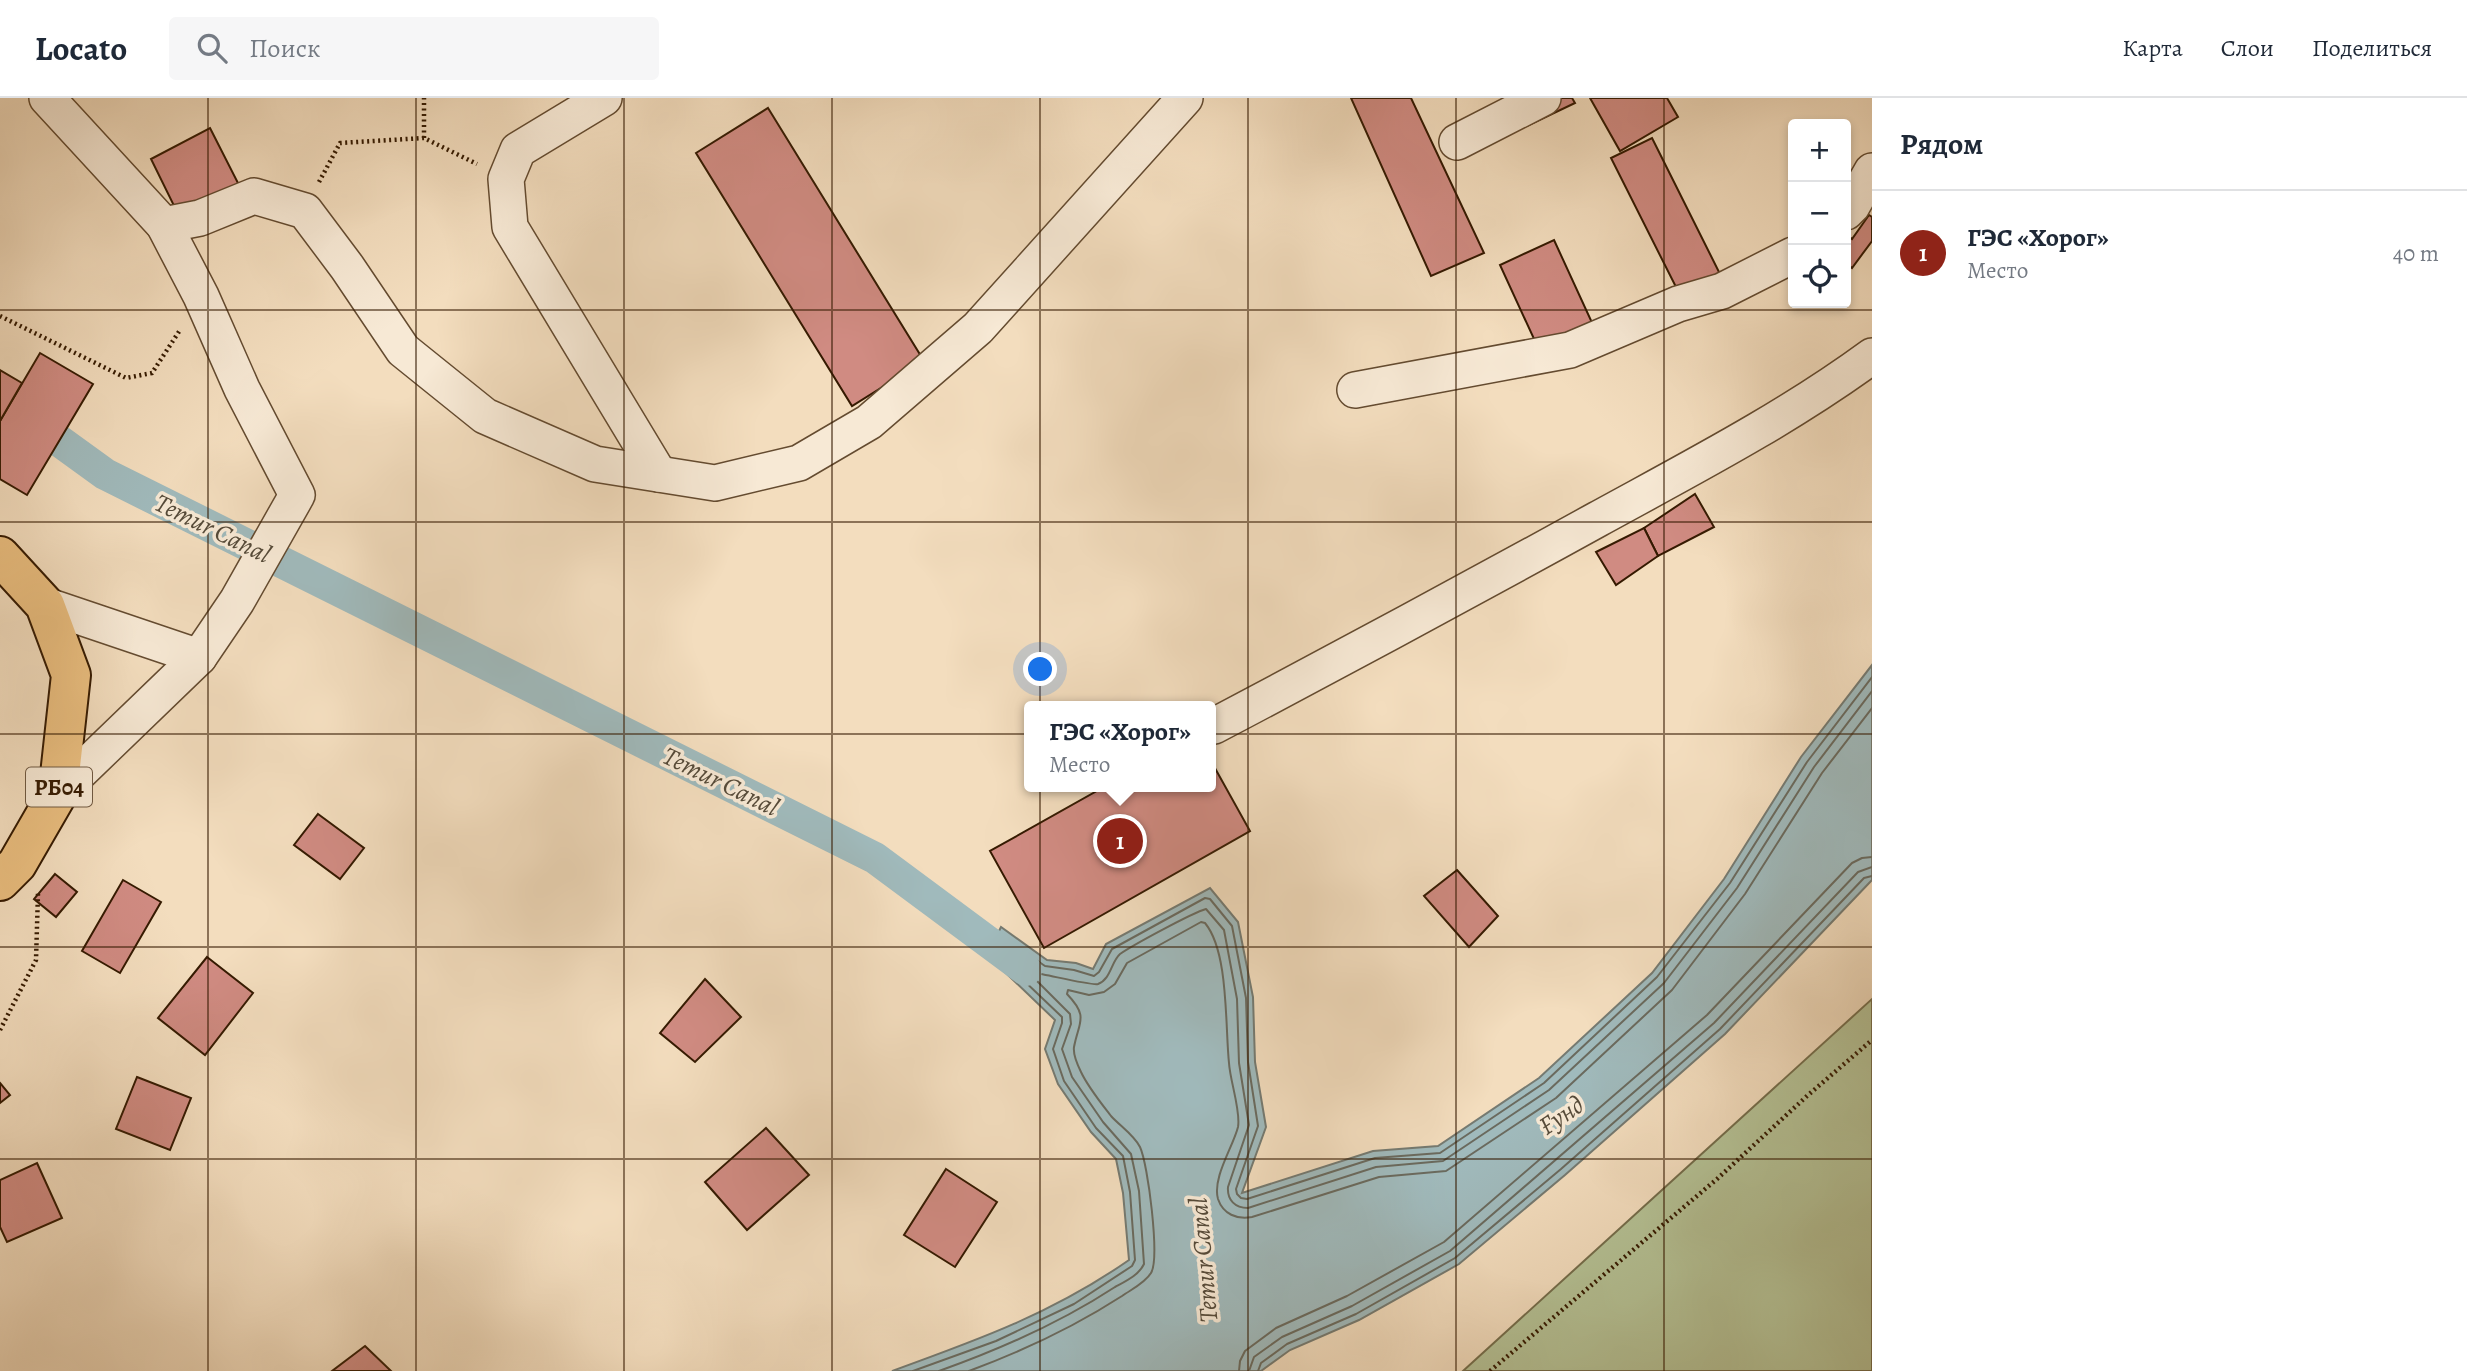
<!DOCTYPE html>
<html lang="ru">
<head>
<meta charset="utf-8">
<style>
	body { margin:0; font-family:Alegreya,serif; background:#f6f6f7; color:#1f2937 }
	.controls { position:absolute; right:21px; top:21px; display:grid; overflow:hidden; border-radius:7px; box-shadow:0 4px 10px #0003 }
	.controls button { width:63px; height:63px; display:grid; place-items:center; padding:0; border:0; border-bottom:2px solid #e0e1e3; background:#fff; color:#1f2937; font:35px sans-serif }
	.you { position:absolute; left:1041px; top:572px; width:24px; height:24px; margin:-18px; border:5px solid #fff; border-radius:50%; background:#1a73e8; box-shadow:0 0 0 10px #1a73e833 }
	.badge { display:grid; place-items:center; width:46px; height:46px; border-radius:50%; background:#8f2418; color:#fff; font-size:23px; font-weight:700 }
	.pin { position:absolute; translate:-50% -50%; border:4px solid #fff; box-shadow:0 2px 7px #0006 }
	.popup { position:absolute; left:1024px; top:603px; width:192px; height:91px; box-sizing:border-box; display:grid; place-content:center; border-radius:7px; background:#fff; filter:drop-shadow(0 2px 5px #0005); font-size:23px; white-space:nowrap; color:#747a83 }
	.popup b { font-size:26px; color:#1f2937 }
	.popup::after { content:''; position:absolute; left:50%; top:100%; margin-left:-14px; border:14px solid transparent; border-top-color:#fff }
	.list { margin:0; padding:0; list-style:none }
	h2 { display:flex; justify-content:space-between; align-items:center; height:91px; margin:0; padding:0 28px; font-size:30px }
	h2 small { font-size:23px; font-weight:400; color:#747a83 }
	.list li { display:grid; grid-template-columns:46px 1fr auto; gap:21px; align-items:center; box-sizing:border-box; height:126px; padding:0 28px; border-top:2px solid #e0e1e3 }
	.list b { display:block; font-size:26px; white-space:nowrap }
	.list p { margin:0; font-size:23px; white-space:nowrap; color:#747a83 }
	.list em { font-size:23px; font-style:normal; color:#747a83 }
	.icon { flex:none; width:38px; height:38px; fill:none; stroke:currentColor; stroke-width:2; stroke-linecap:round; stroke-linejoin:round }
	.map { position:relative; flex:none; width:1872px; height:1273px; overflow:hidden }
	header { display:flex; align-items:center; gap:42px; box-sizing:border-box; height:98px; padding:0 35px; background:#fff; border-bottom:2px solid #e0e1e3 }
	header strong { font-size:33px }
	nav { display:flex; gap:38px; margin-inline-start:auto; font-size:24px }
	.search { width:490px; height:63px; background:#f6f6f7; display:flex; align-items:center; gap:18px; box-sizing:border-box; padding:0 24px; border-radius:7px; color:#747a83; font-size:26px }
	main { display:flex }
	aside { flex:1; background:#fff }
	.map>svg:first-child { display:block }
	.green { fill:#b5c296; stroke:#756e4c; stroke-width:2 }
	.water { fill:#a0babc; stroke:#757a71; stroke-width:2 }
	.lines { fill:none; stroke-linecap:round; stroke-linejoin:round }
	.shore { stroke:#6a6a5e; stroke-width:2 }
	.canal { stroke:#a0babc; stroke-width:32 }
	.building { fill:#d08b82; stroke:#351a01; stroke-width:2 }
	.minor-casing { stroke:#644b30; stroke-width:38 }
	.primary-casing { stroke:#351a01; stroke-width:42 }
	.path { stroke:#351a01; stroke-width:4.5; stroke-dasharray:2 3.5; stroke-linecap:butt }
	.minor { stroke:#f7e9d5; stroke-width:35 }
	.primary { stroke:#eabe7f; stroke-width:38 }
	.grid { fill:none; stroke:#351a01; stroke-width:2; stroke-opacity:0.55 }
	.labels { text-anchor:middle; stroke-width:7; stroke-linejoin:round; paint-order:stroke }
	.shield { fill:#f7e9d5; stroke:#6f5841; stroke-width:2 }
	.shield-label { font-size:23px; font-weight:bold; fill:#351a01 }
	.water-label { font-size:26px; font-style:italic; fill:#554a39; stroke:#f7e9d5 }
</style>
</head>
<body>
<header>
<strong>Locato</strong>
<div class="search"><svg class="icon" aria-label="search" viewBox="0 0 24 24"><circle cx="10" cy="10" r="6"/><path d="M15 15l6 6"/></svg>Поиск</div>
<nav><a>Карта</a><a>Слои</a><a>Поделиться</a></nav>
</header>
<main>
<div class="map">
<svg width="1872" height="1273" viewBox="0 0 1872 1273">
	<rect width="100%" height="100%" fill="#f3ddbe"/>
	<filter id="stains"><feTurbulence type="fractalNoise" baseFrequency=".00286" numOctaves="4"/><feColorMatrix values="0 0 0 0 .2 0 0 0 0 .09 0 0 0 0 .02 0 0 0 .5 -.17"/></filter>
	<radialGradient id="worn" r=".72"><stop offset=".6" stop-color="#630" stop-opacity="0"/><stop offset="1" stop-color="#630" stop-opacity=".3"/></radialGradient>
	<path class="green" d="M1872,901V1273H1463Z"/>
	<path class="water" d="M1872,567V782L1725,936L1565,1077L1459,1166L1359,1222L1290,1252L1261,1273H892C978,1242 1053,1215 1129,1162L1123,1095L1116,1061L1091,1034L1058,986L1045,951L1055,922L987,857L1001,829L1047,862L1076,865L1093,871L1106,846L1210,790L1238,824L1253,899L1255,964L1266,1029L1242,1095L1373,1053L1438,1048L1539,980L1652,875L1724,781L1801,659Z"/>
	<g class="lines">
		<g class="shore">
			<path d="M913,1273L996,1243L1074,1206L1132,1168L1135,1162L1130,1094L1123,1058L1096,1030L1064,983L1053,951L1062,925V919L997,857L1003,842H1007L1045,868L1074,872L1094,878L1099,874L1112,851L1205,800L1210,801L1232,828L1246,900L1248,964L1258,1028L1236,1091L1237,1096L1241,1100L1247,1101L1375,1060L1440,1055L1544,985L1657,879L1730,785L1807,664L1872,579"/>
			<path d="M939,1273C1001,1251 1060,1225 1115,1189C1126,1183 1139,1177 1144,1166L1139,1093L1131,1056L1103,1024L1072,979L1062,951L1071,926L1070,916L1034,880L1035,875C1045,876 1092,888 1098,886C1111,881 1111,864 1120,856C1133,847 1192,815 1206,811L1224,832L1237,901L1239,965L1249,1027L1228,1089C1227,1102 1235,1110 1248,1110L1376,1069L1443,1063L1549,992L1664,885L1737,790L1814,669L1872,593"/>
			<path d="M969,1273C1023,1253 1074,1229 1122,1198C1132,1191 1145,1185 1151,1175C1160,1160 1148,1066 1140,1049C1134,1037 1120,1028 1111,1018C1101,1005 1088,989 1081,974C1078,968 1073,956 1074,949C1079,923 1089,919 1067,896L1068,892L1089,897L1104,894L1115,886L1127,865L1201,824L1205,825C1229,854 1225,928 1229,965C1230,983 1241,1013 1238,1029C1233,1049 1212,1080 1218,1101C1223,1116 1237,1122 1252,1119L1379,1079L1446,1073L1556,1000L1672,892L1745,796L1822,675L1872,610"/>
			<path d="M1239,1273L1240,1263L1245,1253L1276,1230L1347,1198L1444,1144L1707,917L1852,765L1862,760L1872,759"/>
			<path d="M1249,1273L1254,1259L1282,1239L1352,1208L1450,1153L1714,925L1858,774L1872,769"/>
			<path d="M1258,1273L1261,1265L1287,1246L1356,1216L1455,1160L1561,1071L1720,931L1864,780L1872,778"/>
		</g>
		<path class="canal" d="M0,300L105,376L875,760L1026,872"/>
	</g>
	<g class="building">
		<path d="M1351,0H1411L1484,155L1431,178Z"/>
		<path d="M1514,0H1572L1575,5L1527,28Z"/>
		<path d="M1590,0H1667L1678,19L1620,53Z"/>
		<path d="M768,10L924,263L852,308L696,55Z"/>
		<path d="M210,30L239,87L179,118L151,61Z"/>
		<path d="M1652,40L1721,178L1681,199L1611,60Z"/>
		<path d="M1869,117L1872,119V143L1852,170L1846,165V136L1852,141Z"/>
		<path d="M1554,142L1594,229L1540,254L1500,167Z"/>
		<path d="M40,255L93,286L27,397L0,381V323Z"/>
		<path d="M0,272L22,285L0,323Z"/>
		<path d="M1695,396L1714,429L1658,458L1644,430Z"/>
		<path d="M1644,430L1658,458L1616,487L1596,454Z"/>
		<path d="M1211,663L1250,733L1044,850L990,753L1104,689H1211Z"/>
		<path d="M318,716L364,750L340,781L294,747Z"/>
		<path d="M1457,772L1498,818L1469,849L1424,798Z"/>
		<path d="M55,776L77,794L56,819L34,801Z"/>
		<path d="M123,782L161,804L120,875L82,853Z"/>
		<path d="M207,859L253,895L205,957L158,920Z"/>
		<path d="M705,881L741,919L695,964L660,935Z"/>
		<path d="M137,979L191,1000L170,1052L116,1031Z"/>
		<path d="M0,985L10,997L0,1005Z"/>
		<path d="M766,1030L809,1077L747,1132L705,1084Z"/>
		<path d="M37,1065L62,1120L7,1144L0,1129V1082Z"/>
		<path d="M946,1071L997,1104L955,1169L904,1137Z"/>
		<path d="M365,1248L391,1273H332Z"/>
	</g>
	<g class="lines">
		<g class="minor-casing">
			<g id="minor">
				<path d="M604,0L518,52L506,81L510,129L659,376"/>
				<path d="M1457,44L1543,0"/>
				<path d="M1846,114L1852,108L1872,73"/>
				<path d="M164,127L200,120L254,98L305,113L347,169L403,252L485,318L595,366L715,385L799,365L869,324L978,230L1185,0"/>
				<path d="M1355,292L1570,252L1678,206L1722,193L1793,157"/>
				<path d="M45,507L199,559L237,503L297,397L242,291L201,198L164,127L47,0"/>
				<path d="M1214,628C1343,560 1471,491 1598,421C1691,370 1786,321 1872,258"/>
				<path d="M58,695L199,559"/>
			</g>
		</g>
		<g class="primary-casing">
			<path id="primary" d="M0,458L45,507L71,577L58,695L17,766L0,783"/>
		</g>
		<g class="path">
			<path d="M424,40V0"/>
			<path d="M319,84L340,45L424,40L477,66"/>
			<path d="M0,218L126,280L152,275L180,232"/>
			<path d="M0,932L36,862L38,795"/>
			<path d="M1490,1273L1717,1081L1807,998L1872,942"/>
		</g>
		<use href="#minor" class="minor"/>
		<use href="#primary" class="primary"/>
	</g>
	<path class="grid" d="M208,0V1273M416,0V1273M624,0V1273M832,0V1273M1040,0V1273M1248,0V1273M1456,0V1273M1664,0V1273M0,212H1872M0,424H1872M0,636H1872M0,849H1872M0,1061H1872"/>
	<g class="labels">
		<rect class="shield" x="26" y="669.5" width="66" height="39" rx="5"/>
		<g class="shield-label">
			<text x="59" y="697">РБ04</text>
		</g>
		<g class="water-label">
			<text transform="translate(213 430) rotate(26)" y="9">Temur Canal</text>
			<text transform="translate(721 683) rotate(26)" y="9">Temur Canal</text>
			<text transform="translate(1561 1017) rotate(-34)" y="9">Ғунд</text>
			<text transform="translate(1203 1162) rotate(-95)" y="9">Temur Canal</text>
		</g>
	</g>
	<rect width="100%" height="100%" filter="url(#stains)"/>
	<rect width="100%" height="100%" fill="url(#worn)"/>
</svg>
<div class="controls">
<button>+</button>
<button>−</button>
<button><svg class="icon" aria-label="locate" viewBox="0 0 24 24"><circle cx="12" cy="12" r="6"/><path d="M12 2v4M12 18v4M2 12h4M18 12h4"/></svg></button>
</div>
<div class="you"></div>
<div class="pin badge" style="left:1120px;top:743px">1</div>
<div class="popup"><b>ГЭС «Хорог»</b>Место</div>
</div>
<aside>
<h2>Рядом<small></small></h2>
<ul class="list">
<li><span class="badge">1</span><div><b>ГЭС «Хорог»</b><p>Место</p></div><em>40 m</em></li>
</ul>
</aside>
</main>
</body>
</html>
